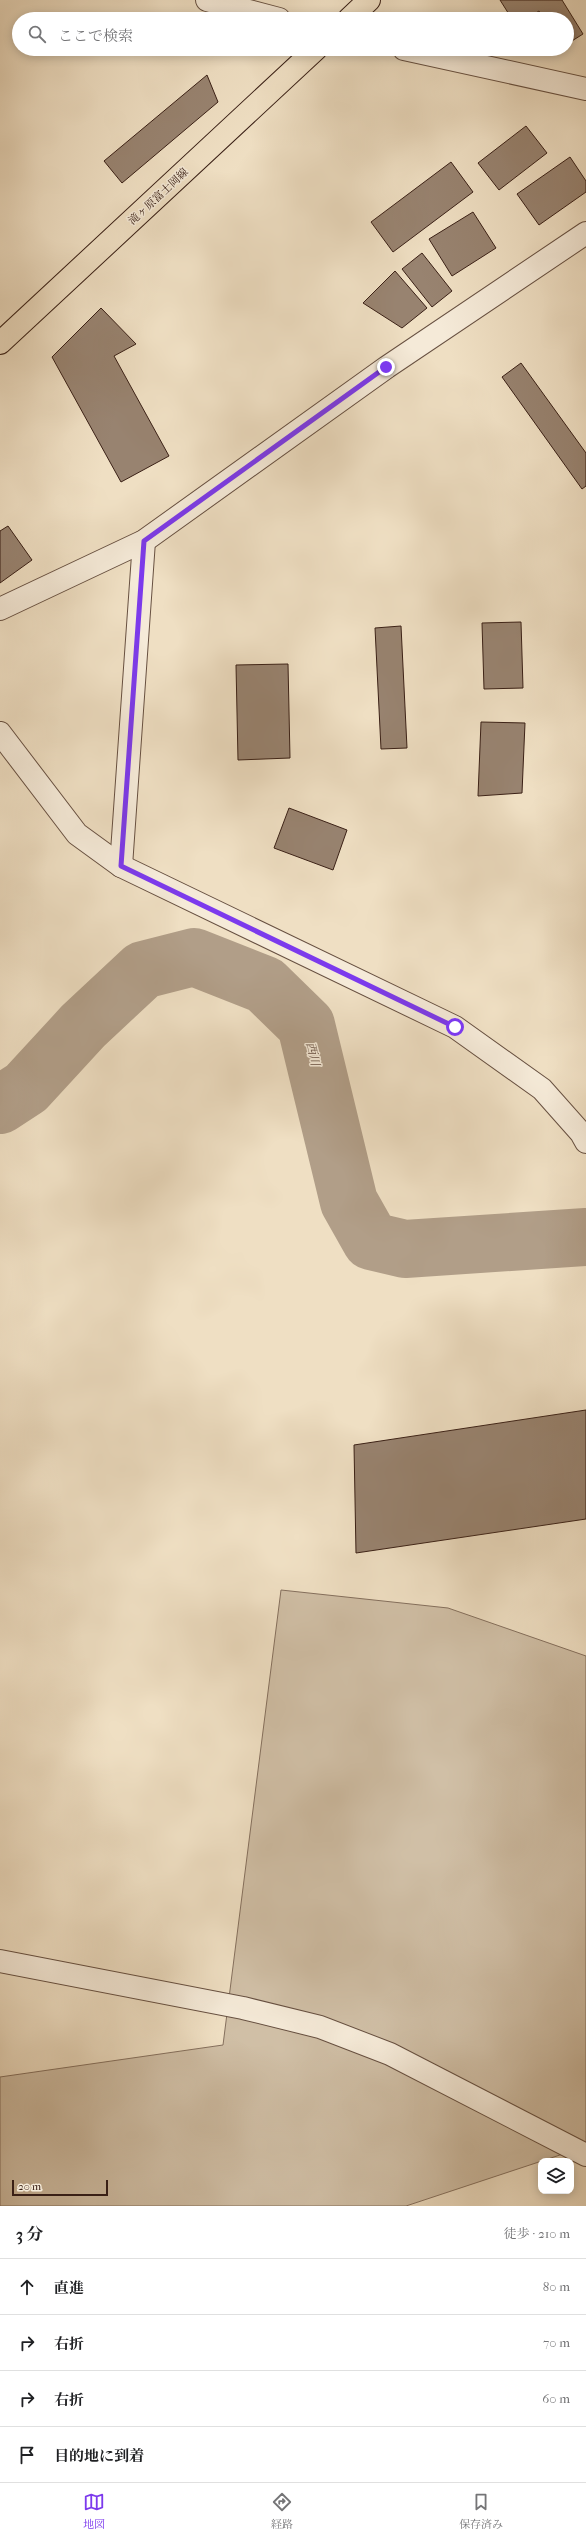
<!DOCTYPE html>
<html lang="ja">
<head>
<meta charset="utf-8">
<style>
	body { margin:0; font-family:"IM FELL French Canon","Noto Serif JP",serif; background:#f6f6f6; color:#202124 }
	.controls { position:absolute; right:12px; bottom:12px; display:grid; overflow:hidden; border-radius:8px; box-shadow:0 2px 10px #0003 }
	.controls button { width:36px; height:36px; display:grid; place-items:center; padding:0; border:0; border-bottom:1px solid #e0e0e0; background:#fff; color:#202124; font:20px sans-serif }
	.scale { position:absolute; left:12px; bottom:10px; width:96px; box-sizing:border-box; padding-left:4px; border:2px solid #3a2016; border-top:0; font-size:11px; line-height:14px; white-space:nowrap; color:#3a2016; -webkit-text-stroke:3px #f5ead8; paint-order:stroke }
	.stop { position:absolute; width:12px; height:12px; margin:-9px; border:3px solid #7c3aed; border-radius:50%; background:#fff }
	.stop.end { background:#7c3aed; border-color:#fff; box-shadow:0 1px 4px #0008 }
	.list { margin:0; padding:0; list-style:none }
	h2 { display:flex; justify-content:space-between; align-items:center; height:52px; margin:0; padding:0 16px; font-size:17px }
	h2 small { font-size:13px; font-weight:400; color:#757577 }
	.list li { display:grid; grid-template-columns:26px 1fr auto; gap:12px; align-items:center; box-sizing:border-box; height:56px; padding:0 16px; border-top:1px solid #e0e0e0 }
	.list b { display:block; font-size:15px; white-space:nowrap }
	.list em { font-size:13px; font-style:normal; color:#757577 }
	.icon { flex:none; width:22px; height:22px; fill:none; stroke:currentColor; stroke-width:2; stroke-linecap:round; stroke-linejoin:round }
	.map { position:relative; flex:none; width:586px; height:2206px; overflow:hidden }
	.search { position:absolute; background:#fff; box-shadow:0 2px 10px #0003; left:12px; right:12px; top:12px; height:44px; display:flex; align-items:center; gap:10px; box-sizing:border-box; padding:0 14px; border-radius:22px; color:#757577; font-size:15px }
	.sheet { height:276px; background:#fff }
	nav { display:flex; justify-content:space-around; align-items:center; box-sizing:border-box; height:56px; border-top:1px solid #e0e0e0; background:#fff; font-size:11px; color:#757577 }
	nav a { display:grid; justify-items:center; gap:2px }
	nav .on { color:#7c3aed }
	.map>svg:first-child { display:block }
	.green { fill:#d0bfa6; stroke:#85705e }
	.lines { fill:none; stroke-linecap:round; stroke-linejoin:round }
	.river { stroke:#b19e88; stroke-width:58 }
	.building { fill:#988370; stroke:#3a2016 }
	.minor-casing { stroke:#675041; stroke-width:24 }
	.major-casing { stroke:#3a2016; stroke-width:24 }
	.minor { stroke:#f5ead8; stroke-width:22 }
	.major { stroke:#efdfc3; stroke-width:22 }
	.route { stroke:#7c3aed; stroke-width:5 }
	.labels { text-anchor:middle; stroke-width:3; stroke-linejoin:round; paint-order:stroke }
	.street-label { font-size:11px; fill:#3a2016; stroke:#f5ead8 }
	.water-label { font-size:12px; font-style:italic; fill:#644c3e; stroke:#f5ead8 }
</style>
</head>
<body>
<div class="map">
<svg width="586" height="2206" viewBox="0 0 586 2206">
	<rect width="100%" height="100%" fill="#efdfc3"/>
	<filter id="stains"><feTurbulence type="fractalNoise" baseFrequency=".005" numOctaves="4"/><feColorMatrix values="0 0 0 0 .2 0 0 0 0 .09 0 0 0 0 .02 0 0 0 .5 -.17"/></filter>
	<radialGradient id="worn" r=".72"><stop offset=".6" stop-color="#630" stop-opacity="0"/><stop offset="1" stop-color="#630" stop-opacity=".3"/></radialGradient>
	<path class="green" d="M281,1590L448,1608L586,1656V2142L575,2150L406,2206H0V2077L223,2045Z"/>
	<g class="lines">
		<path class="river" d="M0,1105L26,1088L83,1026L143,970L194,957L265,985L306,1025L349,1202L371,1241L405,1249L586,1237"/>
	</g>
	<g class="building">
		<path d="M500,0H562L583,34L567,44V19H544L539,11L526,19H512Z"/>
		<path d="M207,75L218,102L122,183L104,161Z"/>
		<path d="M526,126L547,153L499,190L478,163Z"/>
		<path d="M570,157L586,181V192L539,225L517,194Z"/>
		<path d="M451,162L473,192L393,252L371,222Z"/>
		<path d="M473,212L496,248L452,276L429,239Z"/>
		<path d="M422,253L452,291L432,307L402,269Z"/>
		<path d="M395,271L427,308L402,328L363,303Z"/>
		<path d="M101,308L136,344L114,356L169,456L121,482L52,357Z"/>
		<path d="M521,363L586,453V486L582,489L502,377Z"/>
		<path d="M8,526L32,560L0,583V531Z"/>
		<path d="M521,622L523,688L484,689L482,623Z"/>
		<path d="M401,626L407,748L381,749L375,628Z"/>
		<path d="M288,664L290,758L238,760L236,665Z"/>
		<path d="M481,722L525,723L522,793L478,796Z"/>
		<path d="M289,808L347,830L333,870L274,848Z"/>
		<path d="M586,1410V1519L356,1553L354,1445Z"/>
	</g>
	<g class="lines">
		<g class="minor-casing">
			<g id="minor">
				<path d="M207,0L279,19"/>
				<path d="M404,49L586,89"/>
				<path d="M0,609L144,541L387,367L586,233"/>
				<path d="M0,733L77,834L121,866L455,1027L542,1089L581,1133L586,1142"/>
				<path d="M121,866L144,541"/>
				<path d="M0,1961L243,2008L320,2027L390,2054L586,2155"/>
			</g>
		</g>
		<g class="major-casing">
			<g id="major">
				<path d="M349,19L369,0"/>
				<path d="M0,343L316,49"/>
			</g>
		</g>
		<use href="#minor" class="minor"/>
		<use href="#major" class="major"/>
	</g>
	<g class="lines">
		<path class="route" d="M386,367L144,541L121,866L455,1027"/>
	</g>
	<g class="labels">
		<g class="street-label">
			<text transform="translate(158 196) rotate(-43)" y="4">滝ヶ原富士岡線</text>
		</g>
		<g class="water-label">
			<text transform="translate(313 1054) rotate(76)" y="4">西川</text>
		</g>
	</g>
	<rect width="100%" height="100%" filter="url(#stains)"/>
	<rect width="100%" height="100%" fill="url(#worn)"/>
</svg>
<div class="controls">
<button><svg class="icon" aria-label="layers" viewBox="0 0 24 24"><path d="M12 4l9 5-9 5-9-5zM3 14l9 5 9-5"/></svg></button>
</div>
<div class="scale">20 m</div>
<div class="stop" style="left:455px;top:1027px"></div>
<div class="stop end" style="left:386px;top:367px"></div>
<div class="search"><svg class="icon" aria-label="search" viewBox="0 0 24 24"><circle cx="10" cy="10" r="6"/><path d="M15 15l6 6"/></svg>ここで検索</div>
</div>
<section class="sheet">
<h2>3 分<small>徒歩 · 210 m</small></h2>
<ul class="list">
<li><svg class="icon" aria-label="ahead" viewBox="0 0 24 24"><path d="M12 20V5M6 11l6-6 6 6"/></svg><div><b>直進</b></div><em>80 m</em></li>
<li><svg class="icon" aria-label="right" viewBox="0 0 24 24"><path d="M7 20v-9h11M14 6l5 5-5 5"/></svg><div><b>右折</b></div><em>70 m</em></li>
<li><svg class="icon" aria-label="right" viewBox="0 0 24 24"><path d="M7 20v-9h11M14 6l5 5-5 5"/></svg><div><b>右折</b></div><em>60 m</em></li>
<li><svg class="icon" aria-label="arrive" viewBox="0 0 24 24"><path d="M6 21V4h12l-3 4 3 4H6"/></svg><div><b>目的地に到着</b></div></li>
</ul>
</section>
<nav>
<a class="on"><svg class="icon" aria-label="map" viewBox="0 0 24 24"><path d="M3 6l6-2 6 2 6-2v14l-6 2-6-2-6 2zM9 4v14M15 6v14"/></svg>地図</a>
<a><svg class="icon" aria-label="directions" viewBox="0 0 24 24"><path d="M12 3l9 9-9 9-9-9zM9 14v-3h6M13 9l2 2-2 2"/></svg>経路</a>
<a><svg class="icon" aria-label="saved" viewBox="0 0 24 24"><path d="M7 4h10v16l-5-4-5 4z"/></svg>保存済み</a>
</nav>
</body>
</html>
